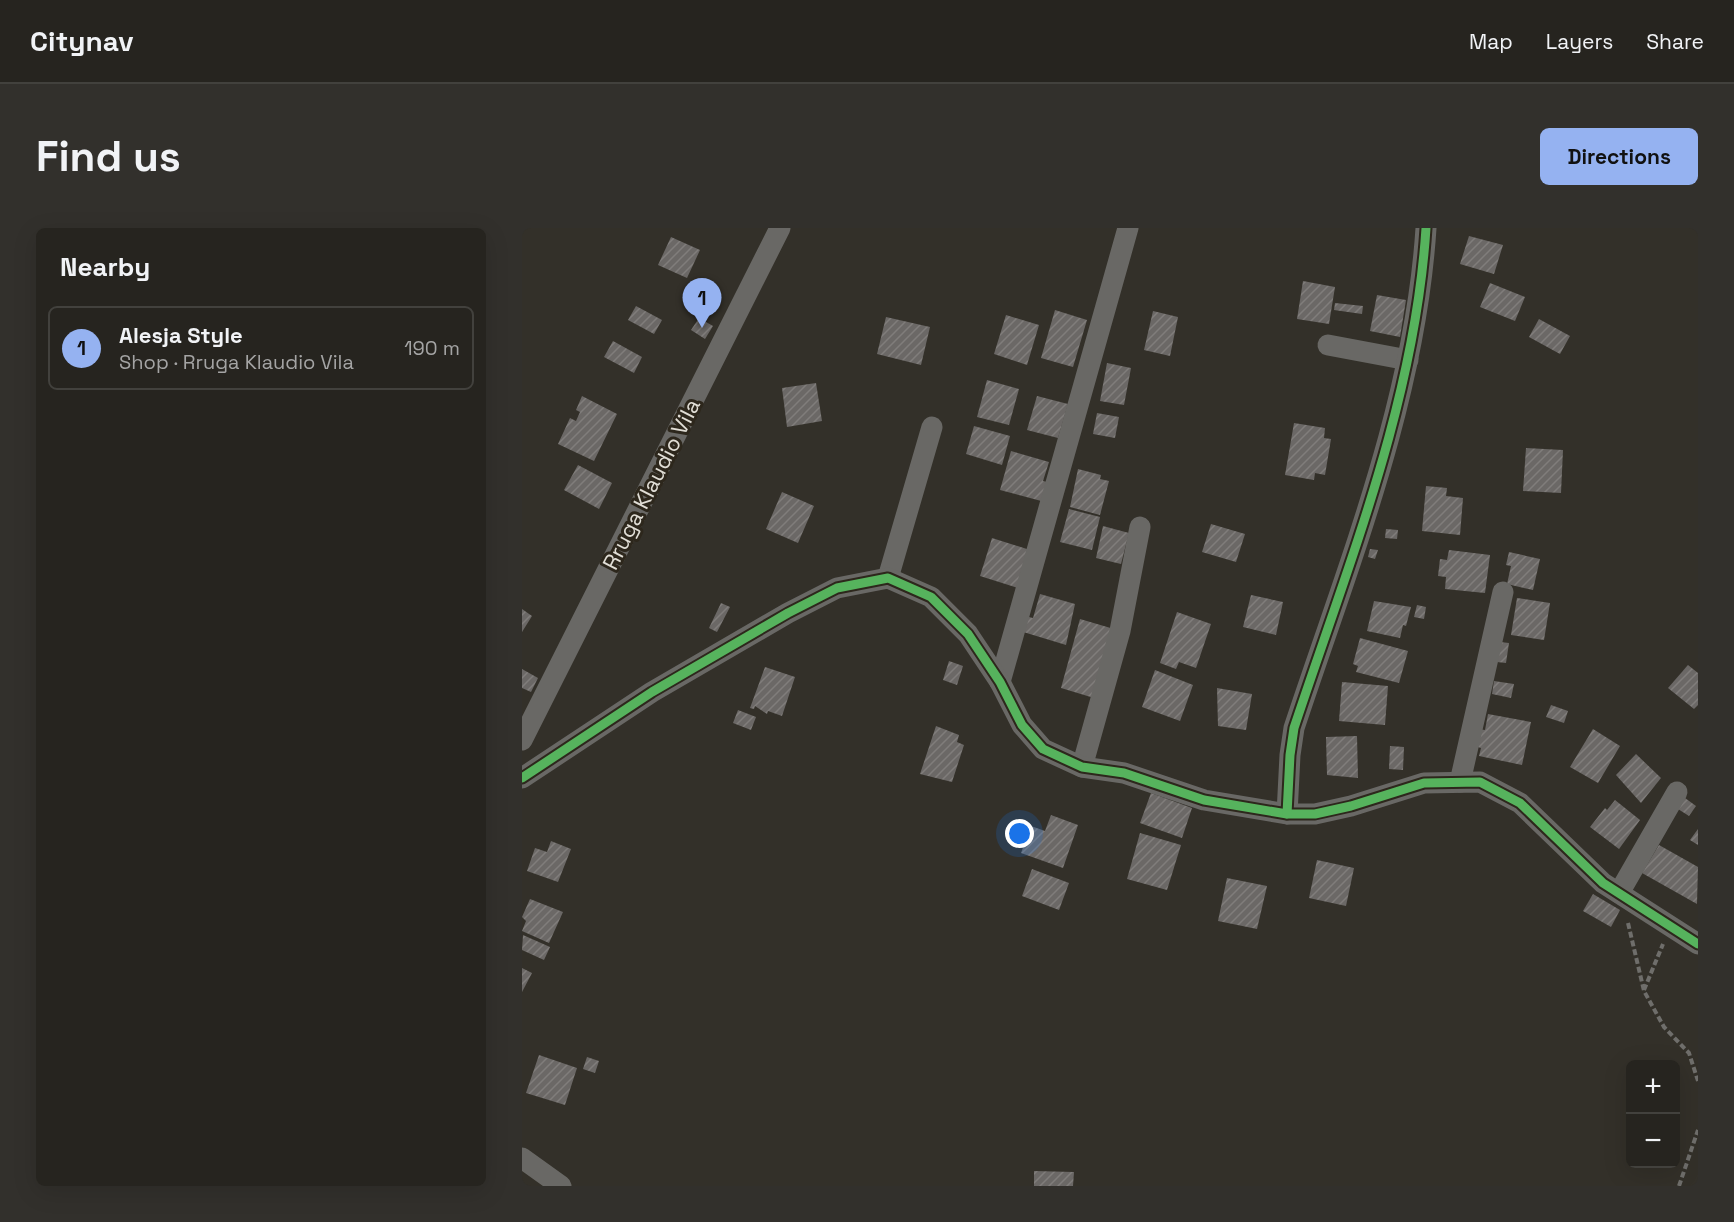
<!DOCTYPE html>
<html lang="en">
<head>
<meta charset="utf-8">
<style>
	body { margin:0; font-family:"Space Grotesk",sans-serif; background:#32302c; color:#f1f3f6 }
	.controls { position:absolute; right:18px; bottom:18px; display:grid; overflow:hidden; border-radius:9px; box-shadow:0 6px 24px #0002 }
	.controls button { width:54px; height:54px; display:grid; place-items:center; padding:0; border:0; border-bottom:2px solid #42413d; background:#26241f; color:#f1f3f6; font:30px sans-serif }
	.you { position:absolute; left:498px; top:606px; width:21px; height:21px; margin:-15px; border:4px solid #fff; border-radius:50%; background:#1a73e8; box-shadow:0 0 0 9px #1a73e833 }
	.badge { display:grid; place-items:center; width:39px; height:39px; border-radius:50%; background:#95b2f1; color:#111; font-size:20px; font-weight:700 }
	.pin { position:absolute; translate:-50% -50px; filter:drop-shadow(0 2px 3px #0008) }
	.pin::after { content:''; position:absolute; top:32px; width:21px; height:18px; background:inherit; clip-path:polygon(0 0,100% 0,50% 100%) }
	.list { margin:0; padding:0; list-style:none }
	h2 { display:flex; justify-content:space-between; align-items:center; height:78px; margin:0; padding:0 24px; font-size:26px }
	h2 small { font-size:20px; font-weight:400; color:#a4a4a4 }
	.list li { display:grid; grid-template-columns:39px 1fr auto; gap:18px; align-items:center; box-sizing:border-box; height:84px; margin:0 12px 12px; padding:0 12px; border:2px solid #42413d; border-radius:9px }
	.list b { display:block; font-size:22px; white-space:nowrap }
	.list p { margin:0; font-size:20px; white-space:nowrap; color:#a4a4a4 }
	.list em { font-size:20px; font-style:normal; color:#a4a4a4 }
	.map { position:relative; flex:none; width:1176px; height:958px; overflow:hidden; border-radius:9px }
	header { display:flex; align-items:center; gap:36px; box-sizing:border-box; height:84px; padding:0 30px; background:#26241f; border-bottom:2px solid #42413d }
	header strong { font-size:28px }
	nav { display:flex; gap:33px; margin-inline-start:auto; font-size:21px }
	.intro { display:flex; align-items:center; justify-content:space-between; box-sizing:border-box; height:144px; padding:0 36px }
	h1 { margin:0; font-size:42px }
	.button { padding:15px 27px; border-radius:9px; background:#95b2f1; color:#111; font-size:21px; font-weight:700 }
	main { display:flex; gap:36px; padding:0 36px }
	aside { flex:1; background:#26241f; border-radius:9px; box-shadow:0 6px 24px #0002 }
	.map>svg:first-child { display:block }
	.building { fill:url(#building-hatch) }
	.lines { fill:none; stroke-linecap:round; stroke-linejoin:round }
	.path { stroke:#6f6e6b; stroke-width:4; stroke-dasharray:6 3; stroke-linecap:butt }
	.minor { stroke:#696865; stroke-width:21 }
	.cycleway-casing { stroke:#2d271c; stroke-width:13 }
	.cycleway { stroke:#56b35d; stroke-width:9 }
	.labels { text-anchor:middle; stroke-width:6; stroke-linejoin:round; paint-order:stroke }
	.street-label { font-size:22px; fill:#e1ded6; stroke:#2d271c }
</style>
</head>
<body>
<header>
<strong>Citynav</strong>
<nav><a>Map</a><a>Layers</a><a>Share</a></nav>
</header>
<div class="intro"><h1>Find us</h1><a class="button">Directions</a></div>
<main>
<aside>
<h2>Nearby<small></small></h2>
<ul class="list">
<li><span class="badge">1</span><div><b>Alesja Style</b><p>Shop · Rruga Klaudio Vila</p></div><em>190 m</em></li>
</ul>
</aside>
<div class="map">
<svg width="1176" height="958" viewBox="0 0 1176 958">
	<defs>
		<pattern id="building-hatch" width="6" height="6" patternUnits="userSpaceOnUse" patternTransform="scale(1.5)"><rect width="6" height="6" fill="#6b6866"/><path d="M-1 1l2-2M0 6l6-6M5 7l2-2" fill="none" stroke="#807d7b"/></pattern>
	</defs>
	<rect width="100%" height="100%" fill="#333029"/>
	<g class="building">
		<path d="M947,8L981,17L972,46L938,36Z"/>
		<path d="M149,9L178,22L165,50L136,37Z"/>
		<path d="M781,53L813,59L807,96L775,91Z"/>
		<path d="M968,55L1003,69L993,93L958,79Z"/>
		<path d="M855,67L884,72L878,109L848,103Z"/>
		<path d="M813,75L841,78L840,86L812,82Z"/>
		<path d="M114,78L140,92L132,106L106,92Z"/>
		<path d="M533,82L565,92L551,139L519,130Z"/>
		<path d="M631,83L656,89L648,128L622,122Z"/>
		<path d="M484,87L517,97L505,137L472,126Z"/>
		<path d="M364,89L408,99L399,137L355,126Z"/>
		<path d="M177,90L191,98L183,111L169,102Z"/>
		<path d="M1017,91L1048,108L1038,126L1007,109Z"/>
		<path d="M91,113L120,129L112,145L82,129Z"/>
		<path d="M585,135L609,140L602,177L578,173Z"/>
		<path d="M465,152L497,161L487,197L455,189Z"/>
		<path d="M294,155L300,193L265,199L260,160Z"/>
		<path d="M60,168L95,186L72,233L36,216L48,190L54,193L58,184L54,182Z"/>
		<path d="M515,168L546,176L536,210L505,202Z"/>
		<path d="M575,185L597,189L593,210L571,206Z"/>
		<path d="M772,195L803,200L802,210L809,211L803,247L793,245L792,252L763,247Z"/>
		<path d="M452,198L488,208L480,237L444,226Z"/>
		<path d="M1004,220L1041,222L1039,265L1001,263Z"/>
		<path d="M489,223L527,234L521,253L529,255L523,274L478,262Z"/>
		<path d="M56,237L90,255L77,281L42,262Z"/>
		<path d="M556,241L579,247L578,251L587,253L578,287L548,279Z"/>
		<path d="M904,258L925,260L924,268L941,270L938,307L900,303Z"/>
		<path d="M260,264L292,278L276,315L244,301Z"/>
		<path d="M547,281L578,289L570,322L538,314Z"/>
		<path d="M689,296L723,306L714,334L680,324Z"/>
		<path d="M581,298L607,305L599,336L574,330Z"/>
		<path d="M864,301L876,302L875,311L863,310Z"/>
		<path d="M470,310L508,322L496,360L458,348Z"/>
		<path d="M848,321L856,322L853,331L846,329Z"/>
		<path d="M927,322L968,327L963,365L923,361L924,349L916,348L918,331L925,332Z"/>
		<path d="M987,324L1018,331L1011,362L985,356L989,338L984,337Z"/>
		<path d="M518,366L553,376L544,417L498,403L503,388L511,390Z"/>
		<path d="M729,367L761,374L754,407L721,399Z"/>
		<path d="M995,370L1028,375L1022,412L989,407Z"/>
		<path d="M852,373L889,379L884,398L881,397L878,410L845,403Z"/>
		<path d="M199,375L208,379L195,404L187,400Z"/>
		<path d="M895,377L904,379L902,391L892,389Z"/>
		<path d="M0,381L10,388L0,404Z"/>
		<path d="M655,384L689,396L674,440L657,434L654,441L638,435Z"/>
		<path d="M558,391L592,401L572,470L539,460Z"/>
		<path d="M838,410L886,423L877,455L834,444L836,438L831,436Z"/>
		<path d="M978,414L987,415L984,435L975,434Z"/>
		<path d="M427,433L441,438L435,457L421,452Z"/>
		<path d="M1166,437L1176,445V477L1172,481L1146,460Z"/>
		<path d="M243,439L273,449L260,488L246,483L245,486L233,478L232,481L228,480Z"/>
		<path d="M0,441L16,450L9,464L0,460Z"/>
		<path d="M633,442L671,457L658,493L620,479Z"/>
		<path d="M972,453L992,456L989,470L970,466Z"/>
		<path d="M820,454L866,458L863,497L817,493Z"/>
		<path d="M695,460L730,466L724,502L696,498Z"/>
		<path d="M1029,477L1046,483L1042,495L1024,489Z"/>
		<path d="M216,482L234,489L229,502L211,495Z"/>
		<path d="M966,486L1009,494L1000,537L957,528L959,520L952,518L956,501L963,502Z"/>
		<path d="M414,498L437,507L435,514L442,517L430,554L398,546Z"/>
		<path d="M1071,501L1098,518L1076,555L1048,539Z"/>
		<path d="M835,508L836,550L805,547L804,509Z"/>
		<path d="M868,518L882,519L881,542L867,541Z"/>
		<path d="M1114,526L1139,550L1119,575L1094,547Z"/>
		<path d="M629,565L670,580L660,610L618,595Z"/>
		<path d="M1163,570L1174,578L1167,588L1156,581Z"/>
		<path d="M1093,572L1118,592L1097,621L1068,599L1083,580L1085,582Z"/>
		<path d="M529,587L556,597L541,640L499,625L509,598L523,603Z"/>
		<path d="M1176,601V617L1168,612Z"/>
		<path d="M618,605L659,617L645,662L605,651Z"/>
		<path d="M29,613L49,621L36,654L5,643L13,620L25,624Z"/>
		<path d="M1137,617L1176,639L1175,676L1120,645Z"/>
		<path d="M795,632L832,640L824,678L787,670Z"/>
		<path d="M510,641L547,655L537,682L500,668Z"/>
		<path d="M705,650L745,658L735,701L696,693Z"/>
		<path d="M1071,666L1098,682L1089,699L1061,683Z"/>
		<path d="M8,671L41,684L27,715L0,703L4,693L0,689Z"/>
		<path d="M1,707L28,719L22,732L0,722Z"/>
		<path d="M0,740L10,745L0,764Z"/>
		<path d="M17,827L55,840L43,877L4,865Z"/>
		<path d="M65,829L77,833L73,845L61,841Z"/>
		<path d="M512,943L552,944L551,958H512Z"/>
	</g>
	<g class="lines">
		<g class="path">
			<path d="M1106,695L1122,763L1142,799L1167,825L1176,853"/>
			<path d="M1122,762L1141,716"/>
			<path d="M1157,958L1176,902"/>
		</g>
		<g class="minor">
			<path d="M806,117L886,132"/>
			<path d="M366,350L410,199"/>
			<path d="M478,454L606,0"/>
			<path d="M0,512L258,0"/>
			<path d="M560,539L598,403L618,299"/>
			<path d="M0,550L130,464L266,385L315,360L366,350L409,369L446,406L478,454L500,497L521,521L560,539L602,545L682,572L765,586H793L829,578L902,555L958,554L998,575L1081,655L1176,716"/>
			<path d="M938,554L981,364"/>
			<path d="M765,586L768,527L772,500C826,337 893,173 904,0"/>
			<path d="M1097,665L1155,564"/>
			<path d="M0,930L39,958"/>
		</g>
		<g class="cycleway-casing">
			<g id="cycleway">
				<path d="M0,550L130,464L266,385L315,360L366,350L409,369L446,406L478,454L500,497L521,521L560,539L602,545L682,572L765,586H793L829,578L902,555L958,554L998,575L1081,655L1176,716"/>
				<path d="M765,586L768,527L772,500C826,337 893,173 904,0"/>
			</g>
		</g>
		<use href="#cycleway" class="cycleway"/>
	</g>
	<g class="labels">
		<g class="street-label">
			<text transform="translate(129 256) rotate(-63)" y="8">Rruga Klaudio Vila</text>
		</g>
	</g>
</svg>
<div class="controls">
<button>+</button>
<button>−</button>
</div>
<div class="you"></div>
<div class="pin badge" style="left:180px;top:100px">1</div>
</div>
</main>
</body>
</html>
